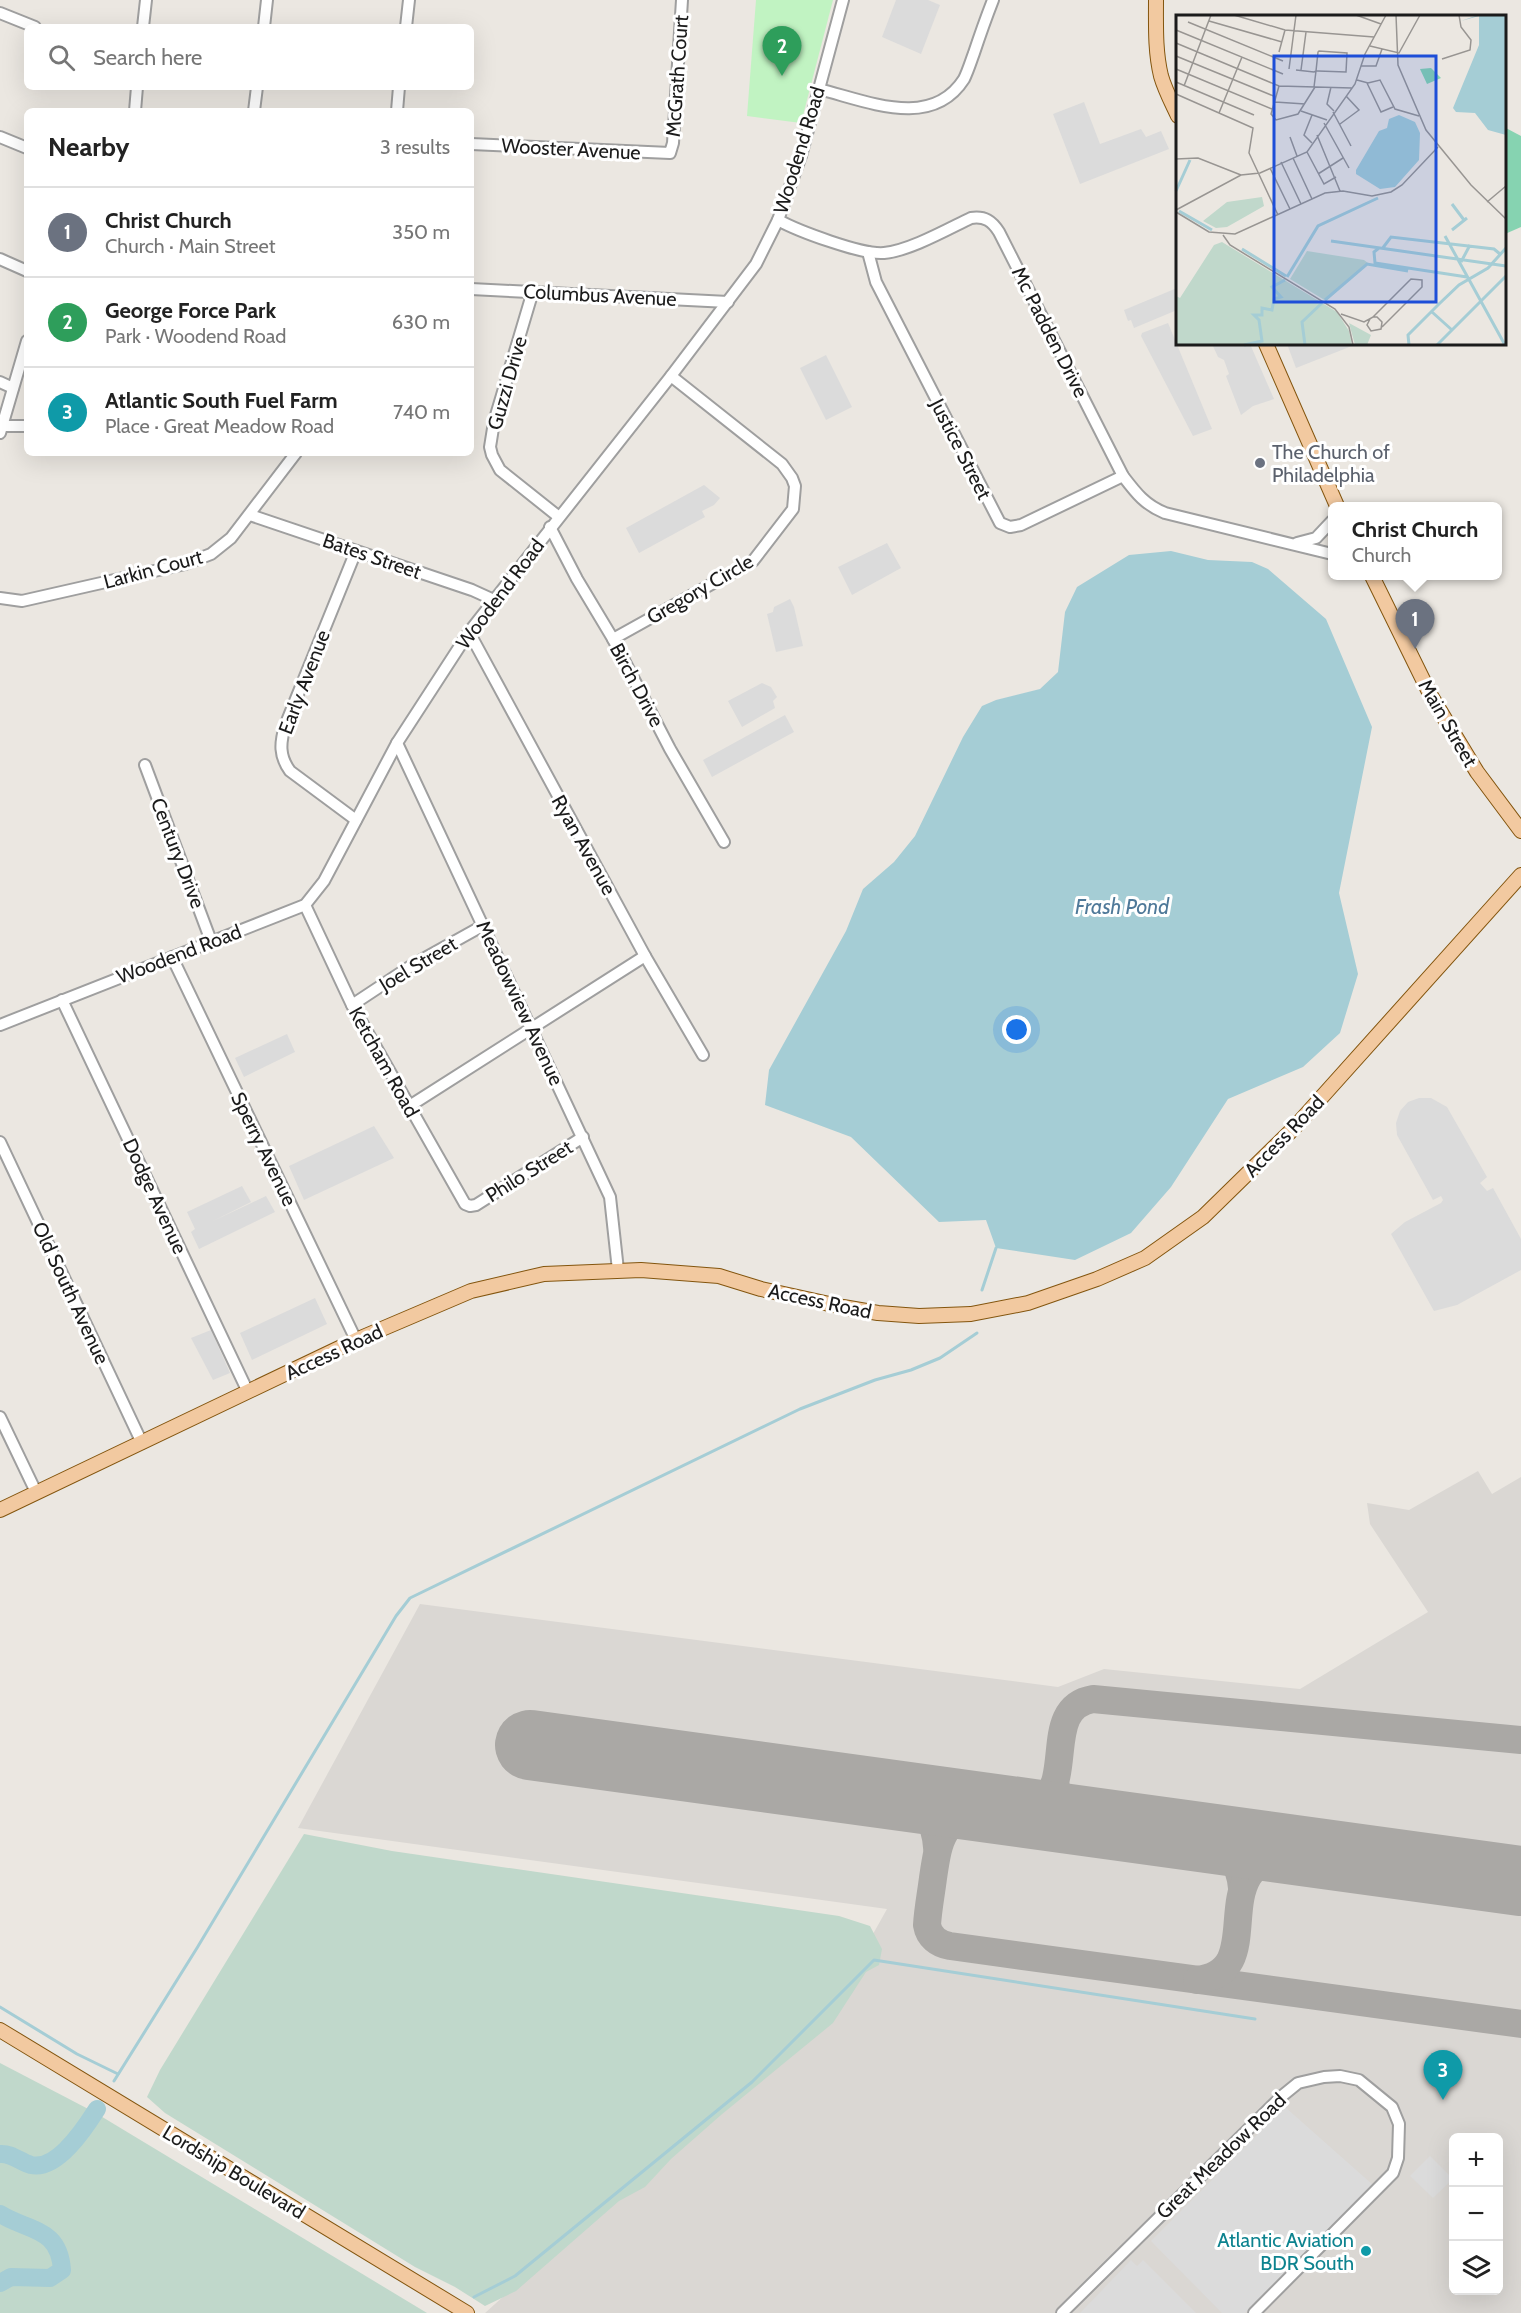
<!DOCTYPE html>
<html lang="en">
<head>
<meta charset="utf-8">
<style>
	body { margin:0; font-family:Cabin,sans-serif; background:#f2f2f2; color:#222 }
	.controls { position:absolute; right:18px; bottom:18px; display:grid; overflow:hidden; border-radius:9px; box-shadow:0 6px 24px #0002 }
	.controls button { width:54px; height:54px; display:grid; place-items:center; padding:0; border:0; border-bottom:2px solid #e0e0e0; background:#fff; color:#222; font:30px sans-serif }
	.you { position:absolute; left:1017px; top:1030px; width:21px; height:21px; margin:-15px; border:4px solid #fff; border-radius:50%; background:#1a73e8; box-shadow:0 0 0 9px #1a73e833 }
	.badge { display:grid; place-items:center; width:39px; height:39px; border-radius:50%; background:#b2131e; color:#fff; font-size:20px; font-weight:700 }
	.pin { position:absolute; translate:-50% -50px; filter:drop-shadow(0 2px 3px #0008) }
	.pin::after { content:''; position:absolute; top:32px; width:21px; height:18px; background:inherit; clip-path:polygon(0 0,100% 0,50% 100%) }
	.popup { position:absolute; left:1328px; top:502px; width:174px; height:78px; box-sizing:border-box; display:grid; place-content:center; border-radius:9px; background:#fff; filter:drop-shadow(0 2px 4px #0005); font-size:20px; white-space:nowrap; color:#767676 }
	.popup b { font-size:22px; color:#222 }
	.popup::after { content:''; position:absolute; left:50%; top:100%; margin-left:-12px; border:12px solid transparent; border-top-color:#fff }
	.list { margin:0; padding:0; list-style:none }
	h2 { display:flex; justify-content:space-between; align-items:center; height:78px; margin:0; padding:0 24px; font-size:26px }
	h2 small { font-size:20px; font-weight:400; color:#767676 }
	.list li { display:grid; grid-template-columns:39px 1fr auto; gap:18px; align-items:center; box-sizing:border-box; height:90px; padding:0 24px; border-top:2px solid #e0e0e0 }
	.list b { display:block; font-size:22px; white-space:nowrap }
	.list p { margin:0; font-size:20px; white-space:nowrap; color:#767676 }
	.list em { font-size:20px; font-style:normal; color:#767676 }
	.icon { flex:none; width:33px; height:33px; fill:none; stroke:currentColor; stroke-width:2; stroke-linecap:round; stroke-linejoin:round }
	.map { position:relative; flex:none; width:1521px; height:2313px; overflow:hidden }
	.search { position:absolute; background:#fff; box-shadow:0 6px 24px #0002; left:24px; top:24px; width:450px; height:66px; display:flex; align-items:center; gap:15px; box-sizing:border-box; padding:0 21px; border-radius:9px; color:#767676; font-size:22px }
	.panel { position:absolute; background:#fff; box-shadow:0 6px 24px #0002; left:24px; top:108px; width:450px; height:348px; border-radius:9px }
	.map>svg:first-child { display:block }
	.airport { fill:#dad7d3; fill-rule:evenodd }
	.wetland { fill:#c0d8cb }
	.park { fill:#c1f3c2 }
	.pitch { fill:#86d3b1 }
	.parking { fill:#dbdbdb }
	.water { fill:#a5cdd5 }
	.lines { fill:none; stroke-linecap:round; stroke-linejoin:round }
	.stream { stroke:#a5cdd5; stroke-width:3 }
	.river { stroke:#a5cdd5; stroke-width:18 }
	.taxiway { stroke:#aaa8a5; stroke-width:28 }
	.runway { stroke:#aaa8a5; stroke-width:70 }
	.minor-casing { stroke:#9f9f9f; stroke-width:14 }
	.major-casing { stroke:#83550e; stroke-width:16 }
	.minor { stroke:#fff; stroke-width:10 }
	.major { stroke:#f2c9a0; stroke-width:14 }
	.worship-dot { fill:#6b7280; stroke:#fff; stroke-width:2 }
	.culture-dot { fill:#0f9aa8; stroke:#fff; stroke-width:2 }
	.labels { text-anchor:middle; stroke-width:6; stroke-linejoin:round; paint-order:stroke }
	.street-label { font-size:20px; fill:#1b1b1b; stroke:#fff }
	.worship-label { font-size:20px; fill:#5b616d; stroke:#fff; text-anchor:start }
	.culture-label { font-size:20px; fill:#0d838f; stroke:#fff; text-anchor:end }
	.water-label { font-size:21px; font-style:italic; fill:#4f7999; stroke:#fff }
	.inset-river { fill:none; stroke:#a5cdd5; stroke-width:3 }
	.inset-road { fill:none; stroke:#989592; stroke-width:1.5 }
	.view { fill:#1d4ed8; fill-opacity:0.15; stroke:#1d4ed8; stroke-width:3 }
	.inset-edge { fill:none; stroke:#1b1b1b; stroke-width:3 }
</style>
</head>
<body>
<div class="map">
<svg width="1521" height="2313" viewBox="0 0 1521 2313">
	<rect width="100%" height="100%" fill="#ebe7e1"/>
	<path class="airport" d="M1478,1471L1492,1494L1521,1477V2313H485L840,1993L887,1909L298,1828L420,1604L1058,1687L1104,1669L1300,1689L1428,1612L1370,1524L1367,1503L1409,1510ZM1454,2138H1498V2290H1454Z"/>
	<g class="wetland">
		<path d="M304,1834L392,1851L839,1916L870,1926L882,1949L879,1965L866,1972L833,2023L721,2115L671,2159L645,2187L619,2201L516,2291L485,2306L455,2287L415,2267L165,2113L147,2097L160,2070Z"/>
		<path d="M0,2063L94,2112L427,2313H0Z"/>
	</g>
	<path class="park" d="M756,0H833L801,123L747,116Z"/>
	<path class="pitch" d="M1504,127L1521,136V227L1505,234Z"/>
	<g class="parking">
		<path d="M896,0H928L940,5L921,54L882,37Z"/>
		<path d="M1084,102L1100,144L1141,129L1146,137L1161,131L1169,149L1080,184L1053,114Z"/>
		<path d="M1177,288V310L1134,328L1131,320L1128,321L1124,310Z"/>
		<path d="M1168,323L1212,429L1193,436L1141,336L1142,333Z"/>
		<path d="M1212,344H1250L1274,399L1253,406L1241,415L1226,376L1229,374L1224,360L1218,357Z"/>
		<path d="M1287,344H1357L1296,368Z"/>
		<path d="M826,355L852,407L826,420L800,368Z"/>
		<path d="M704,485L720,498L714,505L702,511L705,517L639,553L626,528Z"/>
		<path d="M887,543L901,568L852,595L838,567Z"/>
		<path d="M790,599L794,607L803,646L776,652L767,614L773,612L774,607Z"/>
		<path d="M762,683L771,687L777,697L773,701L775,708L742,727L728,701Z"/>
		<path d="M785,715L794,732L712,777L703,760Z"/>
		<path d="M287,1034L295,1052L244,1077L235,1058Z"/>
		<path d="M1419,1098H1431L1447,1107L1487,1177L1480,1183L1487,1191L1493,1188L1521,1239V1270L1457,1305L1434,1311L1391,1234L1405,1222L1441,1203L1443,1200L1441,1196L1433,1200L1397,1135L1396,1123L1400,1111L1408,1102Z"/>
		<path d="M374,1126L394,1158L304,1200L289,1166Z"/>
		<path d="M242,1186L251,1202L213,1221L266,1196L275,1212L199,1249L191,1232L195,1229L187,1212Z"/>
		<path d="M315,1298L327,1324L252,1360L240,1333Z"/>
		<path d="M211,1330L230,1373L213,1380L191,1338Z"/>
		<path d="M1285,2107L1373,2185L1245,2313H1222L1151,2241Z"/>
		<path d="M1430,2156L1453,2179L1433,2198L1410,2176Z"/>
		<path d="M1131,2260L1137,2266L1143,2260L1196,2313H1080Z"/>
	</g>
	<path class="water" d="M1171,551L1208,560L1252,562L1268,569L1326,619L1372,727L1339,893L1358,974L1340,1033L1303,1067L1228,1099L1171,1187L1131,1233L1075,1260L996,1248L986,1220L939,1222L851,1137L765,1105L769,1070L846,931L863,889L894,862L915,836L963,737L982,706L996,700L1040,689L1058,672L1065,612L1077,587L1129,555Z"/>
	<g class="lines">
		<g class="stream">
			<path d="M982,1290L996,1248"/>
			<path d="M0,2007L77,2054L118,2074"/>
			<path d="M114,2081L197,1948L396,1616L410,1598L800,1409L875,1380L911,1370L940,1358L977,1333"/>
			<path d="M474,2297L515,2276L752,2082L874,1960L1255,2019"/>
		</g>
		<g class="river">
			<path d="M0,2154C12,2153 20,2162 31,2165C57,2171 85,2128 97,2109"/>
			<path d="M0,2214C29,2232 59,2227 62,2270L50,2278L11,2277L0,2283"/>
		</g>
		<g class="taxiway">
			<path d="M1055,1783C1060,1805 1064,1809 1083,1821"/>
			<path d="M902,1796C925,1811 935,1819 937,1847"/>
			<path d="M986,1808C942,1819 939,1837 933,1878C931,1894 928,1909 927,1925C929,1937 938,1944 950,1946L1521,2024"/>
			<path d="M1016,1812C1027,1809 1039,1807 1046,1799C1071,1771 1045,1707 1093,1699L1521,1740"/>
			<path d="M1203,1838C1226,1849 1240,1861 1242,1888"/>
			<path d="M1197,1980C1276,1971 1194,1860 1299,1851"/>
		</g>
		<path class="runway" d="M530,1745L1521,1881"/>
		<g class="minor-casing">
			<g id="minor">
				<path d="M0,13L35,27"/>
				<path d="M143,27L146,0"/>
				<path d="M264,27L267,0"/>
				<path d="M406,27L409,0"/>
				<path d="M818,89C865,100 931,131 964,79C968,71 971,61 974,53C980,35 986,18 993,0"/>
				<path d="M135,111L137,87"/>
				<path d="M254,111L257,87"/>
				<path d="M397,111L399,87"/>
				<path d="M0,137L27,148"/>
				<path d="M471,144L670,153L673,143L682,0"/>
				<path d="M778,220C798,231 862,255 884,253C909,251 948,229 971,218C985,216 992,221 999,232L1123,476C1136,493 1145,505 1165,513L1332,554"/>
				<path d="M868,252L876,282L1000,523L1010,527L1021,525L1123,476"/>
				<path d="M0,259L27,271"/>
				<path d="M471,289L728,302"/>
				<path d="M533,291L494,422L490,447L492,455L500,470L559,517"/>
				<path d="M0,382L13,388"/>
				<path d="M2,426H27"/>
				<path d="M0,433L27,341"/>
				<path d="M250,515L472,590L494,600"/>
				<path d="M550,527L577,579L613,639L670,749L724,842"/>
				<path d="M1297,543L1316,538L1332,521"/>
				<path d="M0,598L22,601L185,564L211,554L231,538L296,453"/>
				<path d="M469,632L645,956L703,1055"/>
				<path d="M613,639L753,561L793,509L795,486L792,478L782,464L671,376"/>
				<path d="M397,743L610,1197L618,1270"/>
				<path d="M145,765L211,941"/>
				<path d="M356,820L290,771C279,756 280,743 285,726L356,551"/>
				<path d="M305,905L352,1005L465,1204L470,1206L476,1205L583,1137"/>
				<path d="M172,957L356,1340"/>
				<path d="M62,1000L248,1392"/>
				<path d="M352,1005L414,964L484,925"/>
				<path d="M0,1025L305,905L324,881L397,743L469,632L671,376L756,264L778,220L801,156L843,0"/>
				<path d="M408,1107L645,956"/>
				<path d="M0,1142L142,1443"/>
				<path d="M0,1417L36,1492"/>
				<path d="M1062,2313L1282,2096L1298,2083L1324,2077L1340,2076L1359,2080L1392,2107L1399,2124L1398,2158L1393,2173L1254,2313"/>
			</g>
		</g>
		<g class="major-casing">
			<g id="major">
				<path d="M1156,0C1156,26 1155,51 1161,76C1165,90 1172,103 1178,116"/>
				<path d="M1266,344L1337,506"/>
				<path d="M1372,576L1431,696L1477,772L1521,831"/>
				<path d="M0,1510L356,1340L471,1291L544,1274L641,1270L719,1276L761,1289L843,1307L878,1313L919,1316L971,1314L1028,1303L1097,1279L1145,1258L1203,1217L1294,1128L1521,875"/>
				<path d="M0,2030L467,2313"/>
			</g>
		</g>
		<use href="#minor" class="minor"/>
		<use href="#major" class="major"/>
	</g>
	<circle class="worship-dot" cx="1260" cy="463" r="6"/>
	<circle class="culture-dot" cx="1366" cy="2251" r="6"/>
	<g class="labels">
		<g class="street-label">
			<text transform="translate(677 76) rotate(-86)" y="7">McGrath Court</text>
			<text transform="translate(571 149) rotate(3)" y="7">Wooster Avenue</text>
			<text transform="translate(799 150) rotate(-73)" y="7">Woodend Road</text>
			<text transform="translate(600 295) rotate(3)" y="7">Columbus Avenue</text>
			<text transform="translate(1050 332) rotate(63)" y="7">Mc Padden Drive</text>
			<text transform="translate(507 383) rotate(-74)" y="7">Guzzi Drive</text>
			<text transform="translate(961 449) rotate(63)" y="7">Justice Street</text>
			<text transform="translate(372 556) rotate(19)" y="7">Bates Street</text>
			<text transform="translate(153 569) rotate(-15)" y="7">Larkin Court</text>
			<text transform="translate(700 589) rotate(-30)" y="7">Gregory Circle</text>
			<text transform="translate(500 594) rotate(-53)" y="7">Woodend Road</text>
			<text transform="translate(304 682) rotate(-69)" y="7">Early Avenue</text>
			<text transform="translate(637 685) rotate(62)" y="7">Birch Drive</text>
			<text transform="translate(1448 723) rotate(60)" y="7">Main Street</text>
			<text transform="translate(584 845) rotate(61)" y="7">Ryan Avenue</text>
			<text transform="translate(178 853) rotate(69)" y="7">Century Drive</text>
			<text transform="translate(179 954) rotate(-21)" y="7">Woodend Road</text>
			<text transform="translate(418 964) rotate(-31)" y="7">Joel Street</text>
			<text transform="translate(520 1003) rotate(65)" y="7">Meadowview Avenue</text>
			<text transform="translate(384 1062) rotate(61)" y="7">Ketcham Road</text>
			<text transform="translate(1284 1136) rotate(-46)" y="7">Access Road</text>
			<text transform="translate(264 1149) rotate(64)" y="7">Sperry Avenue</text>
			<text transform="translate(529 1171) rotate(-32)" y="7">Philo Street</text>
			<text transform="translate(155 1196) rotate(65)" y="7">Dodge Avenue</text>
			<text transform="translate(71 1293) rotate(65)" y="7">Old South Avenue</text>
			<text transform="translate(820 1301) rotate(12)" y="7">Access Road</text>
			<text transform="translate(334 1352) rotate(-25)" y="7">Access Road</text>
			<text transform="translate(1221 2156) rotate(-44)" y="7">Great Meadow Road</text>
			<text transform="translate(234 2172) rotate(31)" y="7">Lordship Boulevard</text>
		</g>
		<g class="worship-label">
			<text x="1272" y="459">The Church of<tspan x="1272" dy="23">Philadelphia</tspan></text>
		</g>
		<g class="culture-label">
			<text x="1354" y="2247">Atlantic Aviation<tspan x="1354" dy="23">BDR South</tspan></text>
		</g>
		<g class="water-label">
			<text x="1122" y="914">Frash Pond</text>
		</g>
	</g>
	<g transform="translate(1176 15)">
		<rect width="330" height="330" fill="#ebe7e1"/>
		<path d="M86,182L88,191L51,212L40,213L27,206L51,187ZM46,227L161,297L173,316L176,330H0V281L4,283L38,230ZM131,236L188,245L192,248L150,286L114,264ZM173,308L195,320L191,330H179Z" fill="#c0d8cb"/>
		<path d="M255,53L265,63L251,69L244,54Z" fill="#86d3b1"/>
		<path d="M302,0H330V120L312,115L299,98L280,97L277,93L303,30V1L285,6ZM223,100L239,107L244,118L243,145L219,172L204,174L180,159V155L203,116L211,113L213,104Z" fill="#a5cdd5"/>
		<path class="inset-river" d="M0,176L14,145M276,189L288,205M3,196L36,215M276,215L291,203M269,221L329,330M155,226L330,251M203,233L198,237L199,248L291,262M66,234L110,261M206,234L215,222L318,234L324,239M285,247L294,230M111,262L142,211L202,183M149,285L191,249L232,256M256,297L276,315M68,330L86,326L83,305L78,300H86V293L96,295L98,284L105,282L96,272L109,265M129,330L126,307L146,288M233,330L232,320L263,289L283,270L312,253L330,233M261,330L330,261"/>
		<path class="inset-road" d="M58,0L109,15L198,22M180,0L205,9M220,0L222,50L250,115L295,170L330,204M33,6L106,27M12,7L107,46M0,15L107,59M0,28L103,71L176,73M194,31L223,38L244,0M103,37L109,15M0,41L100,82M266,44L294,35L295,25L285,12L283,0M185,51H200L206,34M0,54L96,94M113,54L120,0M120,55L138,57L140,56H142L170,57L171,38L143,36L142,37L140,56L138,72M125,55L130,17M181,65L192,68L204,65L219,94L243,101M0,67L78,100M191,68L205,97L217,92M8,71L35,0M103,71L95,99L100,105L122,99L139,72M155,72L151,89L158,96M0,79L77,113L73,138L102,200M99,87L129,89M125,96L151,105M157,97L175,131M43,98L66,42M148,108L173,153M164,109L183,95L170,81M141,120L164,176M114,122L121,141M136,128L128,120L136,100M131,137L148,169L160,162M117,143L136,184M0,144L22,143L65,160M105,147L125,189M94,153L114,194M142,159L167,143M311,187L330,171M0,195L65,160L84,158L131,137L179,69L189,39L210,0M0,197L33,217L59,219L149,178L167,176L196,181L215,177L226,170L262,132M47,220L54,230L159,294L173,312L177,330M165,299L188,307L197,302H201L206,307L205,314L195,316L191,310L194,304M197,302L235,264L246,265V272L206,312"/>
		<path class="view" d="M98,41H260V287H98Z"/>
		<rect width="330" height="330" class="inset-edge"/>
	</g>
</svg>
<div class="controls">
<button>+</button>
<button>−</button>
<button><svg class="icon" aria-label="layers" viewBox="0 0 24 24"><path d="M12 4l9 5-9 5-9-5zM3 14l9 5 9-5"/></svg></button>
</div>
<div class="you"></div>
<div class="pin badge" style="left:1415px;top:649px;background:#6b7280">1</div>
<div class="popup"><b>Christ Church</b>Church</div>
<div class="pin badge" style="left:782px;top:76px;background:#2e9e5b">2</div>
<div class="pin badge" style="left:1443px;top:2100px;background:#0f9aa8">3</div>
<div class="search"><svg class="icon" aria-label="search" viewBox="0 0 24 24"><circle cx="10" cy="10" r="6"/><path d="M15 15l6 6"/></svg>Search here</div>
<section class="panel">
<h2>Nearby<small>3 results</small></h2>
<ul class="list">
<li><span class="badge" style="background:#6b7280">1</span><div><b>Christ Church</b><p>Church · Main Street</p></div><em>350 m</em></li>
<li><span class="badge" style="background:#2e9e5b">2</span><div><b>George Force Park</b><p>Park · Woodend Road</p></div><em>630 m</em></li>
<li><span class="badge" style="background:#0f9aa8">3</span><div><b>Atlantic South Fuel Farm</b><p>Place · Great Meadow Road</p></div><em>740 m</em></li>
</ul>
</section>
</div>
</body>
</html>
